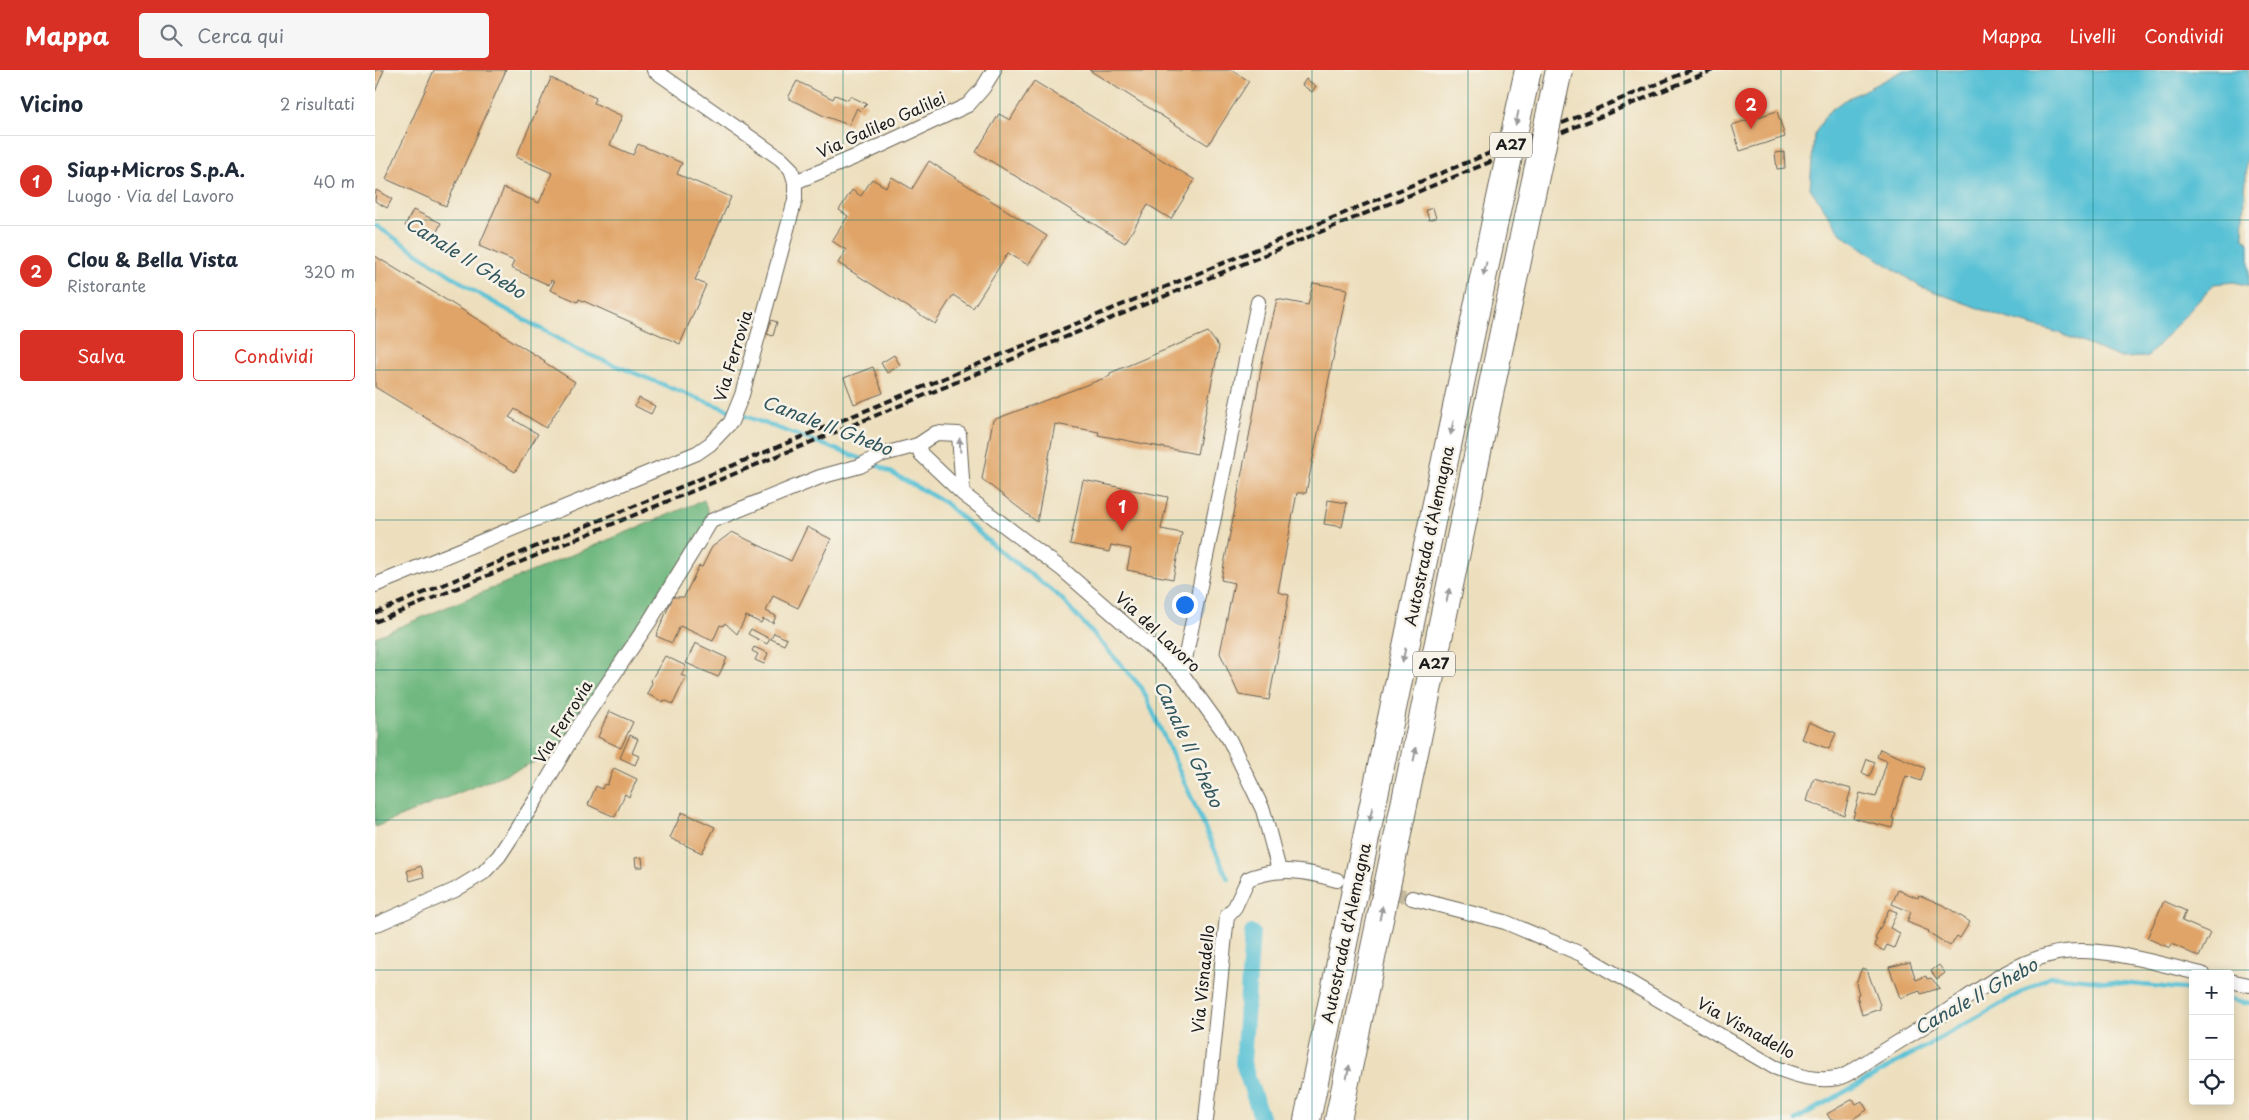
<!DOCTYPE html>
<html lang="it">
<head>
<meta charset="utf-8">
<style>
	body { margin:0; font-family:"Playpen Sans",sans-serif; background:#f6f6f7; color:#1f2937 }
	.controls { position:absolute; right:15px; bottom:15px; display:grid; overflow:hidden; border-radius:5px; box-shadow:0 2px 12px #0003 }
	.controls button { width:45px; height:45px; display:grid; place-items:center; padding:0; border:0; border-bottom:1px solid #e0e1e3; background:#fff; color:#1f2937; font:25px sans-serif }
	.you { position:absolute; left:809px; top:534px; width:18px; height:18px; margin:-12px; border:4px solid #fff; border-radius:50%; background:#1a73e8; box-shadow:0 0 0 8px #1a73e833 }
	.badge { display:grid; place-items:center; width:32px; height:32px; border-radius:50%; background:#d93025; color:#fff; font-size:16px; font-weight:700 }
	.pin { position:absolute; translate:-50% -41px; filter:drop-shadow(0 1px 2px #0008) }
	.pin::after { content:''; position:absolute; top:26px; width:18px; height:15px; background:inherit; clip-path:polygon(0 0,100% 0,50% 100%) }
	.list { margin:0; padding:0; list-style:none }
	h2 { display:flex; justify-content:space-between; align-items:center; height:65px; margin:0; padding:0 20px; font-size:21px }
	h2 small { font-size:16px; font-weight:400; color:#747a83 }
	.list li { display:grid; grid-template-columns:32px 1fr auto; gap:15px; align-items:center; box-sizing:border-box; height:90px; padding:0 20px; border-top:1px solid #e0e1e3 }
	.list b { display:block; font-size:19px; white-space:nowrap }
	.list p { margin:0; font-size:16px; white-space:nowrap; color:#747a83 }
	.list em { font-size:16px; font-style:normal; color:#747a83 }
	.actions { display:flex; gap:10px; padding:15px 20px }
	.actions a { flex:1; padding:11px 0; border:1px solid #d93025; border-radius:5px; text-align:center; font-size:18px; color:#d93025 }
	.actions .main { background:#d93025; color:#fff }
	.icon { flex:none; width:28px; height:28px; fill:none; stroke:currentColor; stroke-width:2; stroke-linecap:round; stroke-linejoin:round }
	.map { position:relative; flex:none; width:1874px; height:1050px; overflow:hidden }
	header { display:flex; align-items:center; gap:30px; box-sizing:border-box; height:70px; padding:0 25px; background:#d93025; color:#fff }
	header strong { font-size:24px }
	nav { display:flex; gap:28px; margin-inline-start:auto; font-size:18px }
	.search { width:350px; height:45px; background:#f6f6f7; display:flex; align-items:center; gap:12px; box-sizing:border-box; padding:0 18px; border-radius:5px; color:#747a83; font-size:19px }
	main { display:flex }
	aside { flex:1; background:#fff }
	.map>svg:first-child { display:block }
	.forest { fill:#6fb880; stroke:#466a4e }
	.water { fill:#58c1d5; stroke:#3a6e78 }
	.lines { fill:none; stroke-linecap:round; stroke-linejoin:round }
	.stream { stroke:#58c1d5; stroke-width:4.5 }
	.canal { stroke:#58c1d5; stroke-width:16 }
	.building { fill:#e0a468 }
	.minor-tunnel { stroke:#c3b89d; stroke-width:14; stroke-dasharray:14 7; stroke-linecap:butt }
	.minor-casing { stroke:#656054; stroke-width:16 }
	.motorway-casing { stroke:#656054; stroke-width:28 }
	.minor { stroke:#fff; stroke-width:14 }
	.motorway { stroke:#fff; stroke-width:26 }
	.rail { stroke:#1c1c1c; stroke-width:4; stroke-dasharray:8 4; stroke-linecap:butt }
	.motorway-bridge-casing { stroke:#656054; stroke-width:28; stroke-linecap:butt }
	.motorway-bridge { stroke:#fff; stroke-width:26 }
	.oneway { fill:#999 }
	.grid { fill:none; stroke:#0f766e; stroke-width:1; stroke-opacity:0.55 }
	.labels { text-anchor:middle; stroke-width:5; stroke-linejoin:round; paint-order:stroke }
	.shield { fill:#f7f3e8; stroke:#5e5c59; stroke-width:1 }
	.shield-label { font-size:15px; font-weight:bold; fill:#1c1c1c }
	.street-label { font-size:16px; fill:#1c1c1c; stroke:#f7f3e8 }
	.water-label { font-size:18px; font-style:italic; fill:#31565d; stroke:#f7f3e8 }
</style>
</head>
<body>
<header>
<strong>Mappa</strong>
<div class="search"><svg class="icon" aria-label="search" viewBox="0 0 24 24"><circle cx="10" cy="10" r="6"/><path d="M15 15l6 6"/></svg>Cerca qui</div>
<nav><a>Mappa</a><a>Livelli</a><a>Condividi</a></nav>
</header>
<main>
<aside>
<h2>Vicino<small>2 risultati</small></h2>
<ul class="list">
<li><span class="badge">1</span><div><b>Siap+Micros S.p.A.</b><p>Luogo · Via del Lavoro</p></div><em>40 m</em></li>
<li><span class="badge">2</span><div><b>Clou &amp; Bella Vista</b><p>Ristorante</p></div><em>320 m</em></li>
</ul>
<div class="actions"><a class="main">Salva</a><a>Condividi</a></div>
</aside>
<div class="map">
<svg width="1874" height="1050" viewBox="0 0 1874 1050">
	<rect width="100%" height="100%" fill="#f7f3e8"/>
	<filter id="ink" filterUnits="userSpaceOnUse"><feTurbulence type="fractalNoise" baseFrequency=".02" numOctaves="2"/><feDisplacementMap in="SourceGraphic" scale="10" xChannelSelector="R" yChannelSelector="G"/><feConvolveMatrix kernelMatrix="1 2 1 2 8 2 1 2 1" color-interpolation-filters="sRGB"/></filter>
	<filter id="wash" filterUnits="userSpaceOnUse"><feTurbulence type="fractalNoise" baseFrequency=".0096" numOctaves="4" result="noise"/><feDisplacementMap in="SourceGraphic" scale="20" xChannelSelector="R" yChannelSelector="G"/><feGaussianBlur stdDeviation="1.12" result="paint"/><feColorMatrix in="noise" values="0 0 0 0 0 0 0 0 0 0 0 0 0 0 0 0 0 1.4 0 .05"/><feComposite in="paint" operator="in"/></filter>
	<g filter="url(#wash)">
		<rect width="100%" height="100%" fill="#eddfbd"/>
		<path class="forest" d="M329,430L336,451L189,680L0,757V567Z"/>
		<path class="water" d="M1529,0H1874V46L1868,168L1874,172V216L1859,212L1839,214L1772,287L1746,288L1681,262L1627,247L1544,216L1466,164L1435,118L1439,65L1452,43L1468,31Z"/>
		<g class="lines">
			<g class="stream">
				<path d="M0,155L104,224L205,281L321,328L490,390"/>
				<path d="M497,392L569,432L619,476L685,527L767,618L853,809"/>
				<path d="M1855,929L1874,933"/>
				<path d="M1420,1050L1675,906L1818,920"/>
			</g>
			<path class="canal" d="M877,863L868,993L887,1050"/>
		</g>
		<g id="blocks">
			<g class="building">
				<path d="M0,0H9L0,22Z"/>
				<path d="M59,0H131L71,136L11,109Z"/>
				<path d="M714,0H857L874,11L833,75Z"/>
				<path d="M176,8L221,28L219,33L247,46L235,75L258,85L263,74L307,93L302,104L356,127L320,210L331,215L305,274L204,229L203,232L175,220L179,212L176,210L174,215L136,198L139,191L104,176L129,118L164,133L177,103L141,87Z"/>
				<path d="M931,9L941,16L937,22L927,15Z"/>
				<path d="M422,11L458,29L460,25L473,30L475,26L492,34L485,41L482,38L474,55L449,46L413,28Z"/>
				<path d="M659,11L820,110L796,149L773,135L750,173L601,82L624,44L635,50Z"/>
				<path d="M1402,41L1410,67L1365,81L1357,55Z"/>
				<path d="M1409,82L1410,98L1402,99L1400,83Z"/>
				<path d="M554,91L672,166L653,195L633,183L598,238L578,225L560,254L463,193L471,180L457,171L473,146L464,140L477,120L486,126L497,109L511,117L517,107L537,119Z"/>
				<path d="M1,120L17,129L12,138L0,131Z"/>
				<path d="M1058,138L1061,148L1054,150L1051,140Z"/>
				<path d="M38,140L66,153L58,170L30,156Z"/>
				<path d="M0,186L170,291L169,292L200,312L171,358L140,339L136,345L134,347L163,364L140,402L0,317Z"/>
				<path d="M938,213L972,219L931,423H922L903,522L914,525L894,630L864,625L845,583L859,513L846,510L879,341L886,298L902,229L933,235Z"/>
				<path d="M396,250L402,252L398,266L392,264Z"/>
				<path d="M833,262L844,277L822,384L723,365L724,362L680,354L662,452L607,409L618,350L735,306V303Z"/>
				<path d="M519,285L525,295L512,303L506,293Z"/>
				<path d="M498,297L508,323L479,334L469,308Z"/>
				<path d="M264,328L280,336L276,344L260,336Z"/>
				<path d="M708,410L793,427L786,459L807,463L798,509L752,500L756,479L736,475L734,482L695,474Z"/>
				<path d="M953,430L972,433L967,457L949,454Z"/>
				<path d="M432,457L456,469L423,538L398,526L391,541L401,546L398,553L388,549L386,553L371,546L362,564L350,553L348,556L345,555L338,571L305,556L297,573L281,566L298,527H309L324,496L327,497L337,477L357,462L416,491Z"/>
				<path d="M376,559L395,569L392,574L373,564Z"/>
				<path d="M399,563L412,569L409,575L396,569Z"/>
				<path d="M320,573L352,588L343,607L311,593Z"/>
				<path d="M379,577L393,583L389,594L380,590L383,584L377,581Z"/>
				<path d="M290,586L311,596L306,605L311,607L298,634L289,630L288,632L272,624L277,613L276,610Z"/>
				<path d="M234,641L258,652L246,678L223,667Z"/>
				<path d="M1434,652L1461,663L1454,679L1427,669Z"/>
				<path d="M255,665L263,669L257,683L264,686L260,695L245,688Z"/>
				<path d="M1505,679L1550,698L1546,711L1531,706L1517,748L1519,749L1517,758L1478,748L1485,723L1501,727L1512,691L1502,687Z"/>
				<path d="M1492,689L1500,692L1495,706L1487,703Z"/>
				<path d="M239,698L262,709L254,727L250,724L240,747L213,735L221,716L227,719L229,714L232,715Z"/>
				<path d="M1439,708L1476,719L1469,745L1432,731Z"/>
				<path d="M307,742L340,757L327,783L295,768Z"/>
				<path d="M267,787L268,797H261L260,788Z"/>
				<path d="M46,796L49,807L35,811L32,801Z"/>
				<path d="M1523,820L1543,828L1544,825L1570,836L1595,852L1585,868L1582,866L1575,876L1553,862L1554,861L1532,852L1536,842L1517,834Z"/>
				<path d="M1789,831L1811,841L1807,851L1835,863L1824,887L1797,874L1795,878L1772,868Z"/>
				<path d="M1514,839L1522,842L1515,858L1525,863L1519,878L1512,875L1509,881L1500,876L1502,870L1500,869Z"/>
				<path d="M1535,892L1541,910L1551,906L1552,909L1556,908L1565,918L1546,924L1545,921L1525,928L1514,897Z"/>
				<path d="M1564,895L1570,903L1562,909L1556,901Z"/>
				<path d="M1487,898L1492,900L1505,935V939L1487,945L1482,925L1484,924L1481,913Z"/>
				<path d="M1478,1029L1481,1034L1487,1031L1492,1040L1476,1050H1456L1452,1044Z"/>
			</g>
		</g>
	</g>
	<g filter="url(#ink)">
		<use href="#blocks" fill-opacity="0" stroke="#656054" stroke-width="1"/>
		<g class="lines">
			<path class="minor-tunnel" d="M975,813L1037,828"/>
			<g class="minor-casing">
				<g id="minor">
					<path d="M420,112L492,82L593,35L608,18L619,0"/>
					<path d="M588,424L584,364L561,363L543,375L546,384L588,424L688,500L807,604L854,669L888,740L904,800"/>
					<path d="M0,515L322,383L335,374L356,352L367,325L420,130V112L416,99L406,89L279,0"/>
					<path d="M807,604L883,232"/>
					<path d="M1037,828L1130,852L1206,884L1399,997C1420,1005 1439,1012 1462,1008C1474,1006 1493,990 1504,984C1528,969 1552,955 1575,939C1605,919 1638,894 1674,885C1721,872 1781,894 1827,904"/>
					<path d="M0,855L80,820L108,803L124,786L160,731L204,656L274,552L336,451L445,407L485,396L505,385L543,375"/>
					<path d="M1855,911L1874,915"/>
					<path d="M831,1050L852,846L860,837L873,809C904,796 931,801 962,810"/>
				</g>
			</g>
			<g class="motorway-casing">
				<g id="motorway">
					<path d="M932,1050L1120,151"/>
					<path d="M963,1050L1154,138"/>
				</g>
			</g>
			<use href="#minor" class="minor"/>
			<use href="#motorway" class="motorway"/>
			<g class="rail">
				<path d="M0,543L1316,0"/>
				<path d="M0,552L1338,0"/>
			</g>
			<g class="motorway-bridge-casing">
				<g id="motorway-bridge">
					<path d="M1154,138L1184,0"/>
					<path d="M1120,151L1153,0"/>
				</g>
			</g>
			<use href="#motorway-bridge" class="motorway-bridge"/>
		</g>
		<defs><path id="oneway-solid" d="M-6-.8H1V-3.2L6.5 0L1 3.2V.8H-6Z" transform="scale(1.25)"/></defs>
		<g class="oneway">
			<use href="#oneway-solid" transform="translate(1142 48) rotate(102)"/>
			<use href="#oneway-solid" transform="translate(1110 199) rotate(102)"/>
			<use href="#oneway-solid" transform="translate(1077 358) rotate(102)"/>
			<use href="#oneway-solid" transform="translate(585 375) rotate(-93)"/>
			<use href="#oneway-solid" transform="translate(1073 525) rotate(-78)"/>
			<use href="#oneway-solid" transform="translate(1029 585) rotate(102)"/>
			<use href="#oneway-solid" transform="translate(1040 684) rotate(-78)"/>
			<use href="#oneway-solid" transform="translate(996 744) rotate(102)"/>
			<use href="#oneway-solid" transform="translate(1006 843) rotate(-78)"/>
			<use href="#oneway-solid" transform="translate(973 1002) rotate(-78)"/>
		</g>
	</g>
	<path class="grid" d="M156,0V1050M312,0V1050M468,0V1050M625,0V1050M781,0V1050M937,0V1050M1093,0V1050M1249,0V1050M1406,0V1050M1562,0V1050M1718,0V1050M0,150H1874M0,300H1874M0,450H1874M0,600H1874M0,750H1874M0,900H1874"/>
	<g class="labels">
		<g class="shield">
			<rect x="1115" y="62.5" width="42" height="25" rx="4"/>
			<rect x="1038" y="581.5" width="42" height="25" rx="4"/>
		</g>
		<g class="shield-label">
			<text x="1136" y="80">A27</text>
			<text x="1059" y="599">A27</text>
		</g>
		<g class="street-label">
			<text transform="translate(506 55) rotate(-24)" y="6">Via Galileo Galilei</text>
			<text transform="translate(358 286) rotate(-73)" y="6">Via Ferrovia</text>
			<text transform="translate(1054 466) rotate(-78)" y="6">Autostrada d'Alemagna</text>
			<text transform="translate(783 562) rotate(43)" y="6">Via del Lavoro</text>
			<text transform="translate(188 652) rotate(-58)" y="6">Via Ferrovia</text>
			<text transform="translate(971 863) rotate(-78)" y="6">Autostrada d'Alemagna</text>
			<text transform="translate(828 909) rotate(-84)" y="6">Via Visnadello</text>
			<text transform="translate(1371 958) rotate(29)" y="6">Via Visnadello</text>
		</g>
		<g class="water-label">
			<text transform="translate(90 188) rotate(32)" y="6">Canale Il Ghebo</text>
			<text transform="translate(452 356) rotate(21)" y="6">Canale Il Ghebo</text>
			<text transform="translate(813 674) rotate(65)" y="6">Canale Il Ghebo</text>
			<text transform="translate(1601 927) rotate(-29)" y="6">Canale Il Ghebo</text>
		</g>
	</g>
</svg>
<div class="controls">
<button>+</button>
<button>−</button>
<button><svg class="icon" aria-label="locate" viewBox="0 0 24 24"><circle cx="12" cy="12" r="6"/><path d="M12 2v4M12 18v4M2 12h4M18 12h4"/></svg></button>
</div>
<div class="you"></div>
<div class="pin badge" style="left:747px;top:461px">1</div>
<div class="pin badge" style="left:1376px;top:59px">2</div>
</div>
</main>
</body>
</html>
